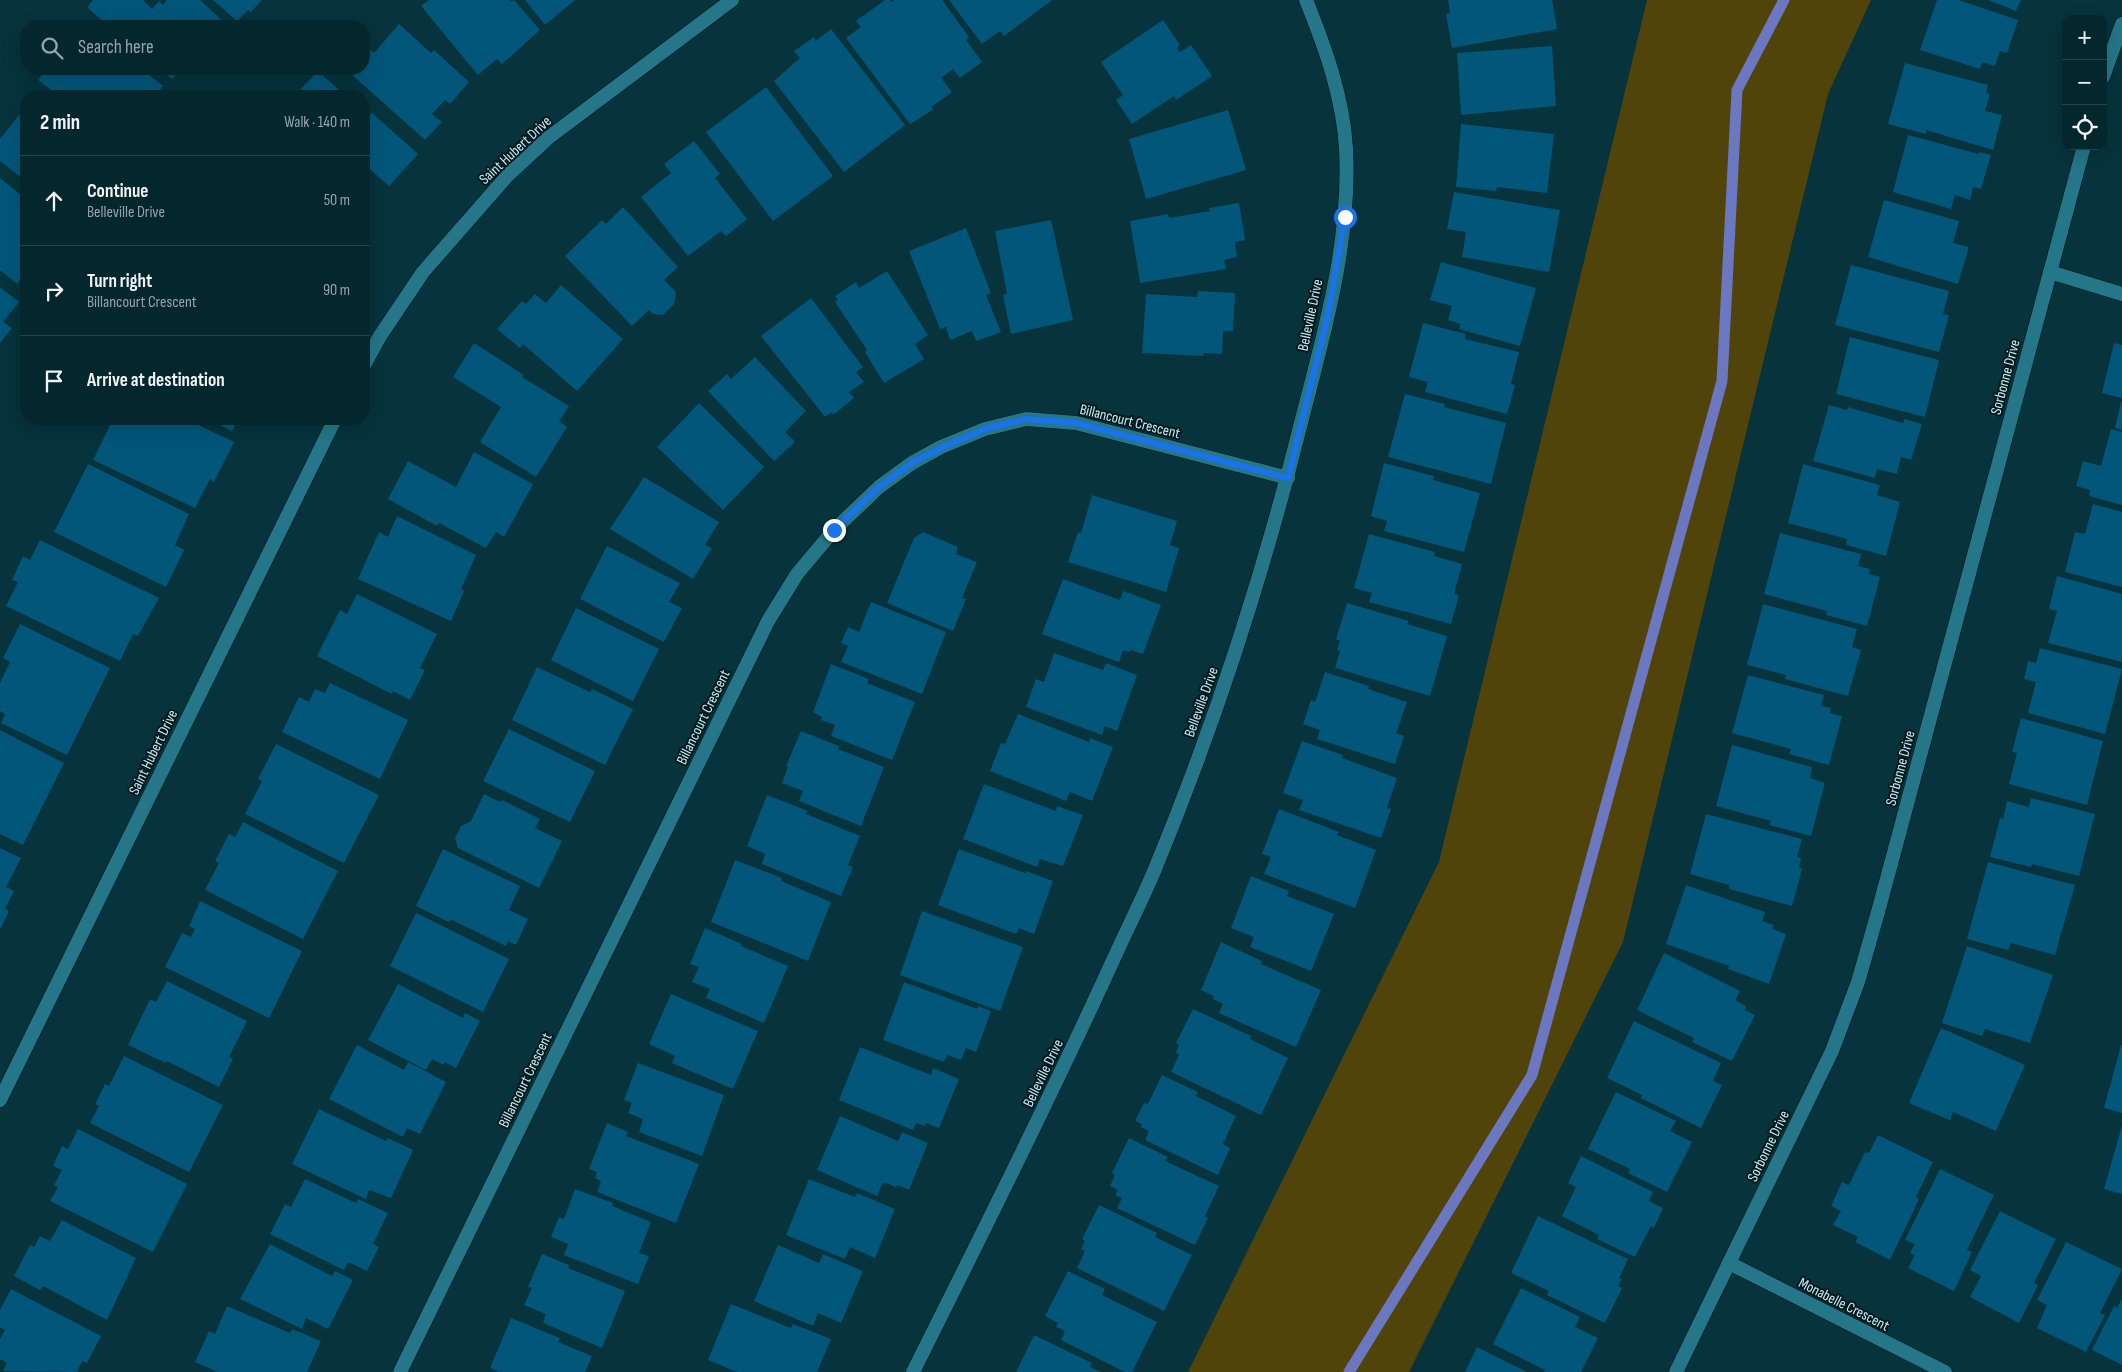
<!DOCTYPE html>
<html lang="en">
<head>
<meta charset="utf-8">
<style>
	body { margin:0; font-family:"Sofia Sans Condensed",sans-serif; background:#0d2e35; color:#f1f3f6 }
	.controls { position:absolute; right:15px; top:15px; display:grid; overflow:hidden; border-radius:10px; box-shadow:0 5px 20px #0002 }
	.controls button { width:45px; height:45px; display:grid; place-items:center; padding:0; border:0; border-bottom:1px solid #254349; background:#04262d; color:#f1f3f6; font:25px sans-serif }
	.stop { position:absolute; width:15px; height:15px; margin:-11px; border:4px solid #1a73e8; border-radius:50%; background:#fff }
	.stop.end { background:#1a73e8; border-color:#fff; box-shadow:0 1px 5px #0008 }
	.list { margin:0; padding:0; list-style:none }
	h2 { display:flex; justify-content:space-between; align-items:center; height:65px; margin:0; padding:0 20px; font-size:21px }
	h2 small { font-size:16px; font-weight:400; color:#97a5aa }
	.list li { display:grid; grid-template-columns:32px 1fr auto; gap:15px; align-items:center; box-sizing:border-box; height:90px; padding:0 20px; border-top:1px solid #254349 }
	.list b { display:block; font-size:19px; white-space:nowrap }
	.list p { margin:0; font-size:16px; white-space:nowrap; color:#97a5aa }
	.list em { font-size:16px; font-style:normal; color:#97a5aa }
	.icon { flex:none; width:28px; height:28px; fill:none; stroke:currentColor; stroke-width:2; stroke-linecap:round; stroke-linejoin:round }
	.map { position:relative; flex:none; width:2122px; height:1372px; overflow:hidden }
	.search { position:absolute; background:#04262d; box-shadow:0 5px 20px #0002; left:20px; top:20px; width:350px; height:55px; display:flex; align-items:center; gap:12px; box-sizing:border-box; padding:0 18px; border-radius:20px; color:#97a5aa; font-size:19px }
	.panel { position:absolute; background:#04262d; box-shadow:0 5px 20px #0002; left:20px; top:90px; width:350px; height:335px; border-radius:20px }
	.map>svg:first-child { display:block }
	.green { fill:#51440b }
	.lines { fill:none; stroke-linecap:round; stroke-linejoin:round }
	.stream { stroke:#6b77c1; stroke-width:11 }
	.building { fill:#02567a }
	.minor-casing { stroke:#02191e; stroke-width:15 }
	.minor { stroke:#257688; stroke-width:14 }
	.route { stroke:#1a73e8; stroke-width:6 }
	.labels { text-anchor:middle; stroke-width:4; stroke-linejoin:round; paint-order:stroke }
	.street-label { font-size:15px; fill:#c8edf6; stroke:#02191e }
</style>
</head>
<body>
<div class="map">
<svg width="2122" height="1372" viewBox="0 0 2122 1372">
	<rect width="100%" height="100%" fill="#06333c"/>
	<path class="green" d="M1647,0H1871L1828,94L1623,942L1409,1372H1188L1439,862Z"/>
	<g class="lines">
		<path class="stream" d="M1349,1372L1532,1075L1722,381L1737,90L1784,0"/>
	</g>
	<g class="building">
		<path d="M93,0H143L152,9L159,1L163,5L167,0H200L228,26H108L87,7Z"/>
		<path d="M213,0H262L251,12L248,10L237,21Z"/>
		<path d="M429,0H509L511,2L514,0L540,30L502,64L497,59L478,75L421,6Z"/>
		<path d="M525,0H575L545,25Z"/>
		<path d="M885,0H890L891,2L894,0H942L969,37L966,40L982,62L960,78L953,69L941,78L952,92L931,107L934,109L910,124L846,38L861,27L856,21Z"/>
		<path d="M949,0H1052L1004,36L1000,31L982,44Z"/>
		<path d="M1448,0H1552L1557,29L1452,48L1446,14L1450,13Z"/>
		<path d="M1937,0H1959L2018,20L2007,53L2000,51L1995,66L1982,62L1980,69L1920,50Z"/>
		<path d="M1988,0H2021L2016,11Z"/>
		<path d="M1163,20L1180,45L1177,47L1180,52L1191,45L1212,76L1176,100L1174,96L1132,124L1116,100L1123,95L1101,62Z"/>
		<path d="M399,24L431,53L434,50L469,82L450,104L445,100L432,114L442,122L425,140L350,73L353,69H364V57L370,50L374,53Z"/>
		<path d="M831,29L905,125L844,172L774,81L800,58L794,51L814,37L816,41Z"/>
		<path d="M1552,46L1556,106L1461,115L1457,53Z"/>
		<path d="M1905,63L1988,85L1986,93L1990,94L1985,111L2002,115L1993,150L1926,130V134L1888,124Z"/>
		<path d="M47,69H142L163,86L155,96H59L38,80Z"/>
		<path d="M161,69H181L172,79Z"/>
		<path d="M318,71L338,89L347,96H304L306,95L300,90Z"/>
		<path d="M766,87L833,176L773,221L706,132Z"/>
		<path d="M1228,110L1246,170L1146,199L1129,139Z"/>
		<path d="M364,112L369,116L372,113L418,154L389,186L364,164Z"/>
		<path d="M19,115L26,120V181L0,161V139Z"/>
		<path d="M1461,124L1554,134L1547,193L1497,187L1496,191L1456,187Z"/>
		<path d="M1908,135L1979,154V152L1991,155L1981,189L1973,187L1970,200L1955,195L1951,209L1893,192Z"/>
		<path d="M694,141L720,174L715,178L747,219L726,236L721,231L688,256L641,197L671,173L664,164Z"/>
		<path d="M0,178L26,199V273L17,284L0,270Z"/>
		<path d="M1454,192L1560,210L1549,272L1462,257L1466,232L1447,229Z"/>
		<path d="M1884,200L1959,221L1953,243L1969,247L1958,284L1868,257Z"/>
		<path d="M1239,203L1245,240L1235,242L1237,257L1224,260L1226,269L1140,283L1130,221L1168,214L1169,218L1210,211L1209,208Z"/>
		<path d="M623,207L678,267L664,280L676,292L674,304L663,315L653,314L649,310L632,326L565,256L602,220L606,224Z"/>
		<path d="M1051,220L1073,320L1011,334L1003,295L1007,294L995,231Z"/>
		<path d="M966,228L991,293L986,295L1001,332L976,341L972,331L950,340L946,327L940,329L909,251Z"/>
		<path d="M1441,262L1536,288L1520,346L1459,329L1460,324L1448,320L1452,306L1430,300Z"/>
		<path d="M1851,265L1949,291L1943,314L1949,315L1939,352L1835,325Z"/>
		<path d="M887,271L928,335L915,344L924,359L884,383L865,352L867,350L835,302L838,300L835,296L856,282L859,288Z"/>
		<path d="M561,285L623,339L577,391L523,344L520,348L497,329L522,301L526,304L535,294L546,303Z"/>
		<path d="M0,287L19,302L3,322L12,328L0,343Z"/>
		<path d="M1198,291L1235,293L1233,331H1223L1222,354L1204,353L1203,356L1142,353L1146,294L1197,297Z"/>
		<path d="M811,298L863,367L856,372L864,382L849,392L854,398L833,415L832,412L825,417L761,336Z"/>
		<path d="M1423,323L1466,334L1465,339L1519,352L1511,384L1515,385L1507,414L1425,392L1428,382L1409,377Z"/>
		<path d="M1850,337L1939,360L1925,417L1836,394Z"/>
		<path d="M474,343L524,375L522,377L569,406L559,421L567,427L536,477L480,442L501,407L453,377Z"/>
		<path d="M2114,343L2122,345V398L2102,393Z"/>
		<path d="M755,357L806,411L785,432L795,442L774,461L708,391L727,374L731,379Z"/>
		<path d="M1405,394L1445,404L1444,407L1506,423L1491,484L1388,457Z"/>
		<path d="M2121,402H2122V430L2115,428Z"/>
		<path d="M699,403L764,467L723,510L657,447Z"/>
		<path d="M1829,405L1847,410L1848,407L1903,423L1904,419L1922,424L1911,460L1901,457L1897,474L1877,469L1875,478L1813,461Z"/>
		<path d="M113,419H186L234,442L214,482L210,479L195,508L93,460Z"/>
		<path d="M208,419H238L232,431Z"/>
		<path d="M2111,429L2122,432V505L2089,496L2090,490L2076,486L2083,461L2101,466Z"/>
		<path d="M474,452L533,484L504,537L496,532L486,548L439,523L437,526L388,499L408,461L456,487Z"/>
		<path d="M1384,463L1434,476L1433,480L1480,493L1464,552L1384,531L1387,521L1371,516Z"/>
		<path d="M88,464L189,514L175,545L184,550L166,587L54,532Z"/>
		<path d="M1803,464L1880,485L1877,495L1900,502L1886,556L1846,545L1847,539L1788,523Z"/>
		<path d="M644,477L719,522L705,545L712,548L693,579L610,529Z"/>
		<path d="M1092,495L1177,521L1170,545L1179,548L1166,592L1068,562L1078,532L1081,533Z"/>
		<path d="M2093,504L2122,512V587L2065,572L2075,532L2085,534Z"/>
		<path d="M397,516L476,555L461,589L464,591L451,621L358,579L379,532L388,537Z"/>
		<path d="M923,532L958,547L956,554L977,562L962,598L966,599L953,631L887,603L914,538Z"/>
		<path d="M1780,533L1861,554L1858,566L1870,569L1869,574L1880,577L1867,626L1826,615L1827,611L1764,594Z"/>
		<path d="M1369,534L1435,552L1434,556L1462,564L1454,594L1459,595L1451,624L1369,602L1372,593L1354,588Z"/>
		<path d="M40,540L159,598L138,636L133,634L120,661L6,606L18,582L12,580L23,556L30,560Z"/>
		<path d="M607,546L680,583L669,602L682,608L664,642L580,599Z"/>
		<path d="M2057,576L2122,594V662L2048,643L2057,611L2049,609Z"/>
		<path d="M1063,579L1120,600L1123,591L1161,605L1143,654L1131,650L1130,652L1123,650L1119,662L1042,634Z"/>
		<path d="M357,594L437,634L420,668L425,670L410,700L393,691L392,694L317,656L340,610L347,614Z"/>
		<path d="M871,602L946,632L922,694L841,662L848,646L841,643L848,627L859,632Z"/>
		<path d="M1347,603L1409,621L1407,624L1447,636L1430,696L1335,668L1340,651L1337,650L1340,641L1336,639Z"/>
		<path d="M1763,604L1857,629L1852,647L1861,650L1848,696L1785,679L1786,675L1747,665Z"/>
		<path d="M576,608L659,649L633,701L551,660Z"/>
		<path d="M20,624L110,668L67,755L1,723L5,714L0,711V683L10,662L3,658Z"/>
		<path d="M2040,648L2122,669L2105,734L2028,713L2036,682L2024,679L2028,661L2036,663Z"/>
		<path d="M1054,653L1103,670L1106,663L1137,675L1117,731L1105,726L1102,735L1026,707L1036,679L1044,682Z"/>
		<path d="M831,664L869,679L867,683L915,702L892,760L831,736L835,725L821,720L822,717L813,712Z"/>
		<path d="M537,667L590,692L592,689L633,709L605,765L512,720Z"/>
		<path d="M1325,672L1369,686L1368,689L1407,702L1396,733L1404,736L1395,764L1317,739L1320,730L1303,724L1311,700L1315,702Z"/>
		<path d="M1748,675L1824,695L1821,706L1831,708L1830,713L1842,716L1829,765L1789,754L1791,749L1732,733Z"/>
		<path d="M330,683L408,720L380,779L282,732L299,697L309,702L315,689L325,693Z"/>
		<path d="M1018,714L1089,742L1090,738L1113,747L1092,801L1070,792L1066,801L990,771L1001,743L1005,744Z"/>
		<path d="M2021,718L2103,741L2087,805L2009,784L2017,753L2012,752Z"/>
		<path d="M509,729L595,771L570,822L483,781Z"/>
		<path d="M0,730L64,763L23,845L0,834Z"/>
		<path d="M801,731L839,746L838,749L884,767L861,826L799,801L803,791L782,783L788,767L786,766Z"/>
		<path d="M1302,741L1343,755L1342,758L1397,778L1387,808L1391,809L1381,838L1299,810L1303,800L1283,793Z"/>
		<path d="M276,744L379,795L344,863L245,814L262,781L258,779Z"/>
		<path d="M1732,745L1812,767L1810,778L1825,783L1811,836L1769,825L1771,821L1716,806Z"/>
		<path d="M984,784L1056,811L1057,806L1083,815L1063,866L1040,859L1037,867L963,839Z"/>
		<path d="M484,794L500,802L502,800L540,819L535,828L562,841L539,888L458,848L455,838L461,826L471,821Z"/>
		<path d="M767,795L808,811L806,814L860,836L848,865L853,867L841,896L762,864L765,854L747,846Z"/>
		<path d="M2031,798L2095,814L2079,876L2032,864L2031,867L1990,857L2000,818L2003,819L2007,801L2029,807Z"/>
		<path d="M1279,809L1339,832L1337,835L1376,850L1355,908L1264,874L1271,857L1262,854Z"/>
		<path d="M1706,814L1802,839L1797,857L1801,858L1799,868L1802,869L1792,906L1729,889V885L1690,874Z"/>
		<path d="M243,822L338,871L303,939L205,890L219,863L215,861L229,834L235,837Z"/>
		<path d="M0,848L21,858L6,887L14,891L5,909L9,911L0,930Z"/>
		<path d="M443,849L520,886L509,910L528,919L516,945L508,941L506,946L450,919L449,922L416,906Z"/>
		<path d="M959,849L1025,873L1026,871L1053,881L1034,934L1019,928L1016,934L938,905Z"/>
		<path d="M735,860L782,878L781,881L831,902L808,961L711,922Z"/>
		<path d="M1988,862L2075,885L2055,955L2011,943L2008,950L1967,939Z"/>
		<path d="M1251,876L1289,891L1287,896L1334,914L1311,971L1250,947L1254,937L1231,928Z"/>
		<path d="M1686,885L1765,912L1762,921L1774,925L1772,929L1786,934L1769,984L1728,969L1729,966L1666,944Z"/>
		<path d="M200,901L302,951L269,1018L165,967L182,933L191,937L195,929L189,926Z"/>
		<path d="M922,911L1023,947L1000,1011L900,975Z"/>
		<path d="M416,913L509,959L483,1012L390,966Z"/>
		<path d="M705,928L742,944L741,946L788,966L764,1023L706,998L710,989L692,982L699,967L690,964Z"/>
		<path d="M1221,942L1262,961L1261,964L1321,990L1296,1047L1219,1013L1223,1004L1213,999L1214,996L1201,990Z"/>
		<path d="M1967,946L2053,975L2030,1043L1985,1029L1982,1036L1942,1023Z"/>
		<path d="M1664,953L1740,991L1735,1000L1746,1006L1745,1010L1755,1015L1732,1061L1692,1042L1694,1038L1637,1010Z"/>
		<path d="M167,981L247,1021L229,1057L233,1059L219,1087L167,1061L166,1063L128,1045L150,999L156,1002Z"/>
		<path d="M904,982L977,1009L978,1006L991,1011L976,1052L966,1048L961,1060L947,1055L944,1062L883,1040Z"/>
		<path d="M398,984L463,1018L465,1013L480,1021L456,1068L445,1062L444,1065L432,1059L426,1070L368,1040Z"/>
		<path d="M671,994L758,1031L733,1089L672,1063L675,1056L649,1044Z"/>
		<path d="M1193,1009L1251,1036L1250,1039L1288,1058L1261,1115L1171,1072L1179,1055L1176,1053L1179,1045L1176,1043Z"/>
		<path d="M1634,1021L1721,1063L1713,1081L1722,1085L1701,1128L1641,1098L1642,1095L1607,1078Z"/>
		<path d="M1941,1028L2025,1065L1996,1131L1953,1112L1950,1120L1909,1103Z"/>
		<path d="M357,1045L404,1070L408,1062L446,1082L420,1134L407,1128L403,1137L329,1099Z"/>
		<path d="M2121,1045H2122V1113L2104,1108Z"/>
		<path d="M860,1047L931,1075L933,1068L959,1079L939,1128L926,1123L925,1126L916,1123L913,1130L839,1100Z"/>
		<path d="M124,1056L223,1105L189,1172L90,1123L99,1106L95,1104L105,1084L109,1086Z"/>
		<path d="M638,1063L724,1095L702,1156L639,1132L643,1119L628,1113L632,1103L624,1100Z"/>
		<path d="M1162,1075L1198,1092L1196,1096L1236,1116L1223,1144L1230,1148L1218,1175L1145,1140L1149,1131L1141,1127L1142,1124L1135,1121L1144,1103L1148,1104Z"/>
		<path d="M1616,1092L1676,1121L1670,1131L1692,1142L1667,1192L1628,1173L1630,1169L1588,1149Z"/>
		<path d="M319,1109L386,1141L388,1138L413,1150L391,1198L369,1190L366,1199L292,1164Z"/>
		<path d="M840,1116L898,1141L902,1132L928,1143L909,1190L897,1185L896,1187L883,1182L877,1196L817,1170Z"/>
		<path d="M607,1123L628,1132L626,1136L699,1164L676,1223L597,1192L601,1181L595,1178L597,1172L589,1169Z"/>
		<path d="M2122,1125V1194L2104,1189Z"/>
		<path d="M78,1129L187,1184L153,1252L50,1201L58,1187L54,1185L62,1170L53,1166L62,1146L68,1149Z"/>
		<path d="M1878,1135L1933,1162L1916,1197L1919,1199L1890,1260L1855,1242L1858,1237L1833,1225L1841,1211L1831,1206L1842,1182L1849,1185L1865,1152L1869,1153Z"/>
		<path d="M1129,1138L1168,1157L1165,1161L1219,1186L1205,1216L1208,1218L1195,1245L1117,1208L1122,1198L1115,1195L1118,1190L1110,1186L1115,1175L1112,1173Z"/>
		<path d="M1581,1156L1653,1192L1649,1201L1663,1208L1654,1228L1651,1226L1635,1257L1597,1239L1599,1235L1562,1216L1576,1187L1568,1183Z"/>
		<path d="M1940,1169L1994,1195L1967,1250L1972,1252L1954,1291L1908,1268L1915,1255L1910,1253L1915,1244L1905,1240Z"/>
		<path d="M305,1179L356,1203L358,1199L388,1213L373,1244L379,1247L367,1271L348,1262L344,1270L270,1234L285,1204L291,1207Z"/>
		<path d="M809,1179L855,1197L857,1193L895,1209L875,1258L850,1247L845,1259L786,1235Z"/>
		<path d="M575,1189L613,1203L612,1206L651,1222L639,1253L649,1256L638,1284L564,1255L568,1244L551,1237L559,1217L564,1219Z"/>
		<path d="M1099,1205L1157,1233L1155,1237L1192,1255L1164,1311L1077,1268L1085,1251L1081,1249L1085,1241L1082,1239Z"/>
		<path d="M2000,1211L2056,1239L2034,1283L2038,1285L2019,1323L1970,1297L1981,1276L1970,1270Z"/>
		<path d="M1538,1216L1628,1259L1619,1278L1622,1279L1618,1286L1622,1288L1605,1323L1547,1295L1549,1291L1511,1273Z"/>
		<path d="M62,1220L136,1258L107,1320L43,1286L40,1290L14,1276L30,1245L34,1247L40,1236L50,1241Z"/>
		<path d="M2066,1242L2122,1269L2100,1313L2105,1315L2086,1352L2037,1328L2047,1305L2037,1300Z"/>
		<path d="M270,1244L332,1276L335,1271L353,1280L328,1329L306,1318L302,1329L240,1299Z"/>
		<path d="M778,1245L819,1263L823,1254L863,1271L841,1323L818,1313L813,1326L754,1301Z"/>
		<path d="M542,1254L569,1265L568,1268L625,1291L602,1348L543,1323L546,1314L524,1305L532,1288L528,1287Z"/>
		<path d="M1068,1271L1105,1289L1102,1295L1157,1322L1132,1372H1125L1061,1340L1065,1331L1056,1327L1058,1323L1045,1316Z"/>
		<path d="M1521,1288L1580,1317L1575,1327L1598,1338L1581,1372H1544L1545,1370L1493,1344Z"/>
		<path d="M11,1289L101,1336L87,1363L82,1361L77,1372L3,1371L7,1363L0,1359V1339L5,1330L0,1327V1310Z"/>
		<path d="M2122,1298V1365L2092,1350L2114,1306L2117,1308Z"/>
		<path d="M731,1304L791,1328L793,1324L831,1339L817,1372H737L708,1360Z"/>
		<path d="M227,1306L290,1333L292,1329L321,1341L307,1372H218L195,1362L209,1331L215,1334Z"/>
		<path d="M511,1318L560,1338L558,1342L592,1356L585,1372H499L490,1368Z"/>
		<path d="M1034,1335L1092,1363L1090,1367L1101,1372H1016Z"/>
		<path d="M1477,1347L1527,1372H1465Z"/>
	</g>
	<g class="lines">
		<g class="minor-casing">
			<g id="minor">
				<path d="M2103,77L2122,24"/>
				<path d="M2050,272L2122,294"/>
				<path d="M364,365L380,336L423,272L508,175L548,138L732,0"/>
				<path d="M0,1100L335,419"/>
				<path d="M1729,1263L1945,1372"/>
				<path d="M400,1372L768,621L797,574L834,530L879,487L912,463L941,447L985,429L1026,419L1076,423L1288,478"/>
				<path d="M913,1372C982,1234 1051,1096 1115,956C1128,927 1143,898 1155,869C1215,724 1263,575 1301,423C1324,333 1351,242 1346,148C1343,97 1325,47 1306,0"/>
				<path d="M1676,1372L1832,1051L1858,982L1878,912L2084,146"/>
			</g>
		</g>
		<use href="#minor" class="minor"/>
	</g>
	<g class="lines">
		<path class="route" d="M834,530L879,487L912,463L941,448L985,429L1026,419L1076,423L1288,478L1328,315L1345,217"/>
	</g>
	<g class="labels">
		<g class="street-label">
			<text transform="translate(515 150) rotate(-43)" y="5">Saint Hubert Drive</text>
			<text transform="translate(1310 315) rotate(-78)" y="5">Belleville Drive</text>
			<text transform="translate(2005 377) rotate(-75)" y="5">Sorbonne Drive</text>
			<text transform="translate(1130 421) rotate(14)" y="5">Billancourt Crescent</text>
			<text transform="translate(1201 702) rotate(-70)" y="5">Belleville Drive</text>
			<text transform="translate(703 717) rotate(-64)" y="5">Billancourt Crescent</text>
			<text transform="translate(153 752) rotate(-64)" y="5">Saint Hubert Drive</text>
			<text transform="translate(1900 768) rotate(-75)" y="5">Sorbonne Drive</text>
			<text transform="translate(1043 1073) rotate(-64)" y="5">Belleville Drive</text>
			<text transform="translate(525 1080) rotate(-64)" y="5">Billancourt Crescent</text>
			<text transform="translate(1768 1146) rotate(-64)" y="5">Sorbonne Drive</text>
			<text transform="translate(1844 1304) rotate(27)" y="5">Monabelle Crescent</text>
		</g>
	</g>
</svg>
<div class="controls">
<button>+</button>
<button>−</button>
<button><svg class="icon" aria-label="locate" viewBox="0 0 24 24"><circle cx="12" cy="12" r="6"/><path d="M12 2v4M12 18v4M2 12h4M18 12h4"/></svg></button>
</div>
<div class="stop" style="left:1345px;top:217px"></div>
<div class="stop end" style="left:834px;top:530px"></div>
<div class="search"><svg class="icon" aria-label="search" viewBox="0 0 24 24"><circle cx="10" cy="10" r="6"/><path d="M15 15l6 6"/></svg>Search here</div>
<section class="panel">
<h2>2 min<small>Walk · 140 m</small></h2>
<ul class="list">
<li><svg class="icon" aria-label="ahead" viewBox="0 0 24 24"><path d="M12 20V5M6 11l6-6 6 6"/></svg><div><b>Continue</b><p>Belleville Drive</p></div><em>50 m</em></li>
<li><svg class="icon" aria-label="right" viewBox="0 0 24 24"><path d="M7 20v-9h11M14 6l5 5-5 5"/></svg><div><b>Turn right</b><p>Billancourt Crescent</p></div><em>90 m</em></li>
<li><svg class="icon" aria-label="arrive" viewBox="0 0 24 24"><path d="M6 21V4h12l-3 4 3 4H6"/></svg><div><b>Arrive at destination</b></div></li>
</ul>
</section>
</div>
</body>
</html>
